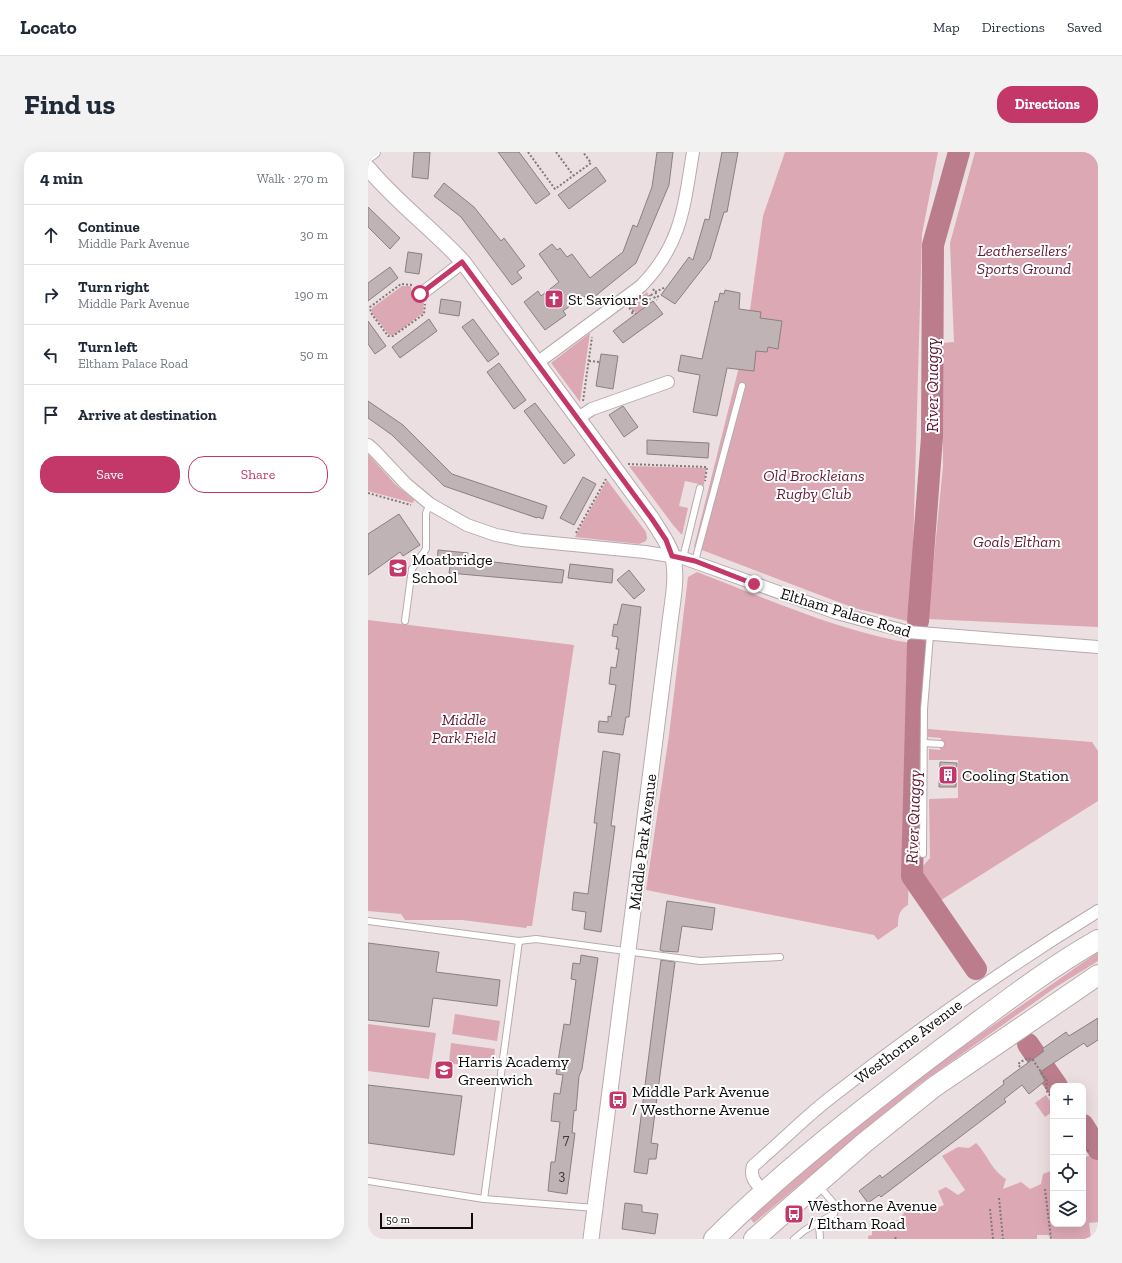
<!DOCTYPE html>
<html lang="en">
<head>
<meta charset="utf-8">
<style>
	body { margin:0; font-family:"Zilla Slab",serif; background:#f2f2f3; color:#1f2937 }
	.controls { position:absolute; right:12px; bottom:12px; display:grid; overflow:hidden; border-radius:8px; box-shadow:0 4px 16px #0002 }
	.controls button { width:36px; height:36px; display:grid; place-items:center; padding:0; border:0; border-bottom:1px solid #e0e1e3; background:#fff; color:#1f2937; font:20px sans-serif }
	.scale { position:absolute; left:12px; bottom:10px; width:93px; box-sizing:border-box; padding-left:4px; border:2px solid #0e0b0b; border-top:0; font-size:11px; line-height:14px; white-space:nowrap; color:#0e0b0b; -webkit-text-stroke:3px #fff; paint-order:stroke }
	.stop { position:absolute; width:12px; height:12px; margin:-9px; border:3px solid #c43769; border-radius:50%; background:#fff }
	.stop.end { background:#c43769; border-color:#fff; box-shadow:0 1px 4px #0008 }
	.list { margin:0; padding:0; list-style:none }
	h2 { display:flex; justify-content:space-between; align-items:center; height:52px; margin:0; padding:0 16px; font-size:17px }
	h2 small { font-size:13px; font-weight:400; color:#747a83 }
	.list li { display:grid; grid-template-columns:26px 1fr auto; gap:12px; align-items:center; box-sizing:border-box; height:60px; padding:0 16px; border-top:1px solid #e0e1e3 }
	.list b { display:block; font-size:15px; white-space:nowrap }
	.list p { margin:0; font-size:13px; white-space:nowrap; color:#747a83 }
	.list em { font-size:13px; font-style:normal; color:#747a83 }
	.actions { display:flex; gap:8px; padding:12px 16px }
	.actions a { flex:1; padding:9px 0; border:1px solid #c43769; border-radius:16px; text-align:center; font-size:14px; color:#c43769 }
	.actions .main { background:#c43769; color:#fff }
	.icon { flex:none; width:22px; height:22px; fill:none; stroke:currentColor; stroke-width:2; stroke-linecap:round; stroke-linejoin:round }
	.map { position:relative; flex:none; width:730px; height:1087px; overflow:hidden; border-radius:16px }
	header { display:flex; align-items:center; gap:24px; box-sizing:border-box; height:56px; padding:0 20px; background:#fff; border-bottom:1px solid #e0e1e3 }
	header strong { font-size:19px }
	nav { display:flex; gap:22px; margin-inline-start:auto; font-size:14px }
	.intro { display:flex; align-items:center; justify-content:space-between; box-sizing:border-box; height:96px; padding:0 24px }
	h1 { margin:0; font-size:28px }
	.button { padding:10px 18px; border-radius:16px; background:#c43769; color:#fff; font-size:14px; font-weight:700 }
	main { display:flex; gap:24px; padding:0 24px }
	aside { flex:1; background:#fff; border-radius:16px; box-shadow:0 4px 16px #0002 }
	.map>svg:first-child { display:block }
	.green { fill:#dca8b4 }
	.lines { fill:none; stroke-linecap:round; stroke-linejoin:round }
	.river { stroke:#bb7d8c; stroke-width:22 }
	.building { fill:#c0b3b6; stroke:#8a7f81 }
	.service-casing { stroke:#b7abae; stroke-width:8 }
	.minor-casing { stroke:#b7abae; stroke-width:14 }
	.tertiary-casing { stroke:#b7abae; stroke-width:17 }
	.trunk-casing { stroke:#b7abae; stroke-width:22 }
	.path { stroke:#81797a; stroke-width:2; stroke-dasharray:2 2; stroke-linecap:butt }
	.service { stroke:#fff; stroke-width:6 }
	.minor { stroke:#fff; stroke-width:12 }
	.tertiary { stroke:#fff; stroke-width:15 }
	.trunk { stroke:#fff; stroke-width:20 }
	.route { stroke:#c43769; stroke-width:5 }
	.labels { text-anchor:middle; stroke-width:4; stroke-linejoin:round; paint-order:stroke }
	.number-label { font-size:14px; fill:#3a3536 }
	.park-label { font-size:16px; font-style:italic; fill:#661b35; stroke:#fff }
	.poi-label { font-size:16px; fill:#0e0b0b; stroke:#fff; text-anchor:start }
	.street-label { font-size:16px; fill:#0e0b0b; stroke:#fff }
	.water-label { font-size:17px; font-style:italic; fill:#611631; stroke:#fff }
</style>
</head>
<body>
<header>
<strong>Locato</strong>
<nav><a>Map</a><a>Directions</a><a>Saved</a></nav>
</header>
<div class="intro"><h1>Find us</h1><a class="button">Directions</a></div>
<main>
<aside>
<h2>4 min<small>Walk · 270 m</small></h2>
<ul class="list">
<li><svg class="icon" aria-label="ahead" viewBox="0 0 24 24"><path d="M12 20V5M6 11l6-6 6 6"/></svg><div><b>Continue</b><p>Middle Park Avenue</p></div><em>30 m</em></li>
<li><svg class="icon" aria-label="right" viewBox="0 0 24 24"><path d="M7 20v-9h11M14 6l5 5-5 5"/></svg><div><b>Turn right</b><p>Middle Park Avenue</p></div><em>190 m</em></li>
<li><svg class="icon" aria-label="left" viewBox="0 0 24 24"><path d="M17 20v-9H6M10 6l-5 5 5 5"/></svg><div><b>Turn left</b><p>Eltham Palace Road</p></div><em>50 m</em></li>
<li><svg class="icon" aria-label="arrive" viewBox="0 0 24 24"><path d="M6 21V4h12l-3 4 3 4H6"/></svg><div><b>Arrive at destination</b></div></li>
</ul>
<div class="actions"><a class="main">Save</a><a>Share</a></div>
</aside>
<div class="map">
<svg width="730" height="1087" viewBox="0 0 730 1087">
	<rect width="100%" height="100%" fill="#ecdfe1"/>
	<g class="green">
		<path d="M417,0H570L554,82L543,470L486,456L326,395L378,187L395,64Z"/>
		<path d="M607,0H730V475L560,467L575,314L574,191L586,190L582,91Z"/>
		<path d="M34,134H43C43,144 46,149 56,151L55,161L26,183H21L4,161V156Z"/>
		<path d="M279,140L281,144L280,153L269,161L264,158L261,154Z"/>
		<path d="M222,181L212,250L183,211Z"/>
		<path d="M0,302L27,332L46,348L45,351L0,339Z"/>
		<path d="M261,314L338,316L336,333L317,329L311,354L320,356L314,383L305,373Z"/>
		<path d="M239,328L278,380L279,386L278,389L271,392L207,385Z"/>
		<path d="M329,420C400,447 472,480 548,492L540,753C531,758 530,764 530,774L510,788L506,783L278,738L301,583L320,425Z"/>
		<path d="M0,468L206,493L164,774H159L158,776L94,768H37L33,762L0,759Z"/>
		<path d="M560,577L724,590L730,599V649L570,750L548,722L562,706L561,647L590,646V608H561V597L572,598L573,586L560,585Z"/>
		<path d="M730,800V809L688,835L549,934L386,1071L380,1064L461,994L581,904Z"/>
		<path d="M87,862L132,869L129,889L84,882Z"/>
		<path d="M0,872L68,881L61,927L0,919Z"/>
		<path d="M83,891L127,897L125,917L81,911Z"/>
		<path d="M678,943L685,953V959L677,965L667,951Z"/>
		<path d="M608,991C620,1003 623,1018 638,1027L635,1037L653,1030L662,1037L673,1032L675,1022L685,1018V1072H715V1006L728,1001L730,1005V1070L721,1071L723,1087H685L680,1083H669V1087H500V1084L504,1083V1078L532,1067L541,1053L553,1062L576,1053L570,1039L578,1035L590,1043L597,1038L574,1004L590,995L601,996Z"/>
	</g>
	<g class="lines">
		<g class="river">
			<path d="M550,469L564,285L565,93L591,0"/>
			<path d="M550,492L544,724L608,817"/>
			<path d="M660,892L689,934"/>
			<path d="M715,973L730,997"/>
		</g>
	</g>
	<g class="building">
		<path d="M46,0H62L60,27L44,25Z"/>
		<path d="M130,0H151L182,42L168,52Z"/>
		<path d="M289,0H305L301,33L268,111L220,150L216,144L195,159L198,163L177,178L156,150L170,139L173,144L191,130L171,102L184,92L189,98L192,96L199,105L204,102L222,126L255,100L265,73L269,75L284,35Z"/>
		<path d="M354,0H370L359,60H356L342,107L307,152L293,143L321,105L325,108L337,67L341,68Z"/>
		<path d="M228,15L238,29L201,57L190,43Z"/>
		<path d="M76,31L106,55L133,89L136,86L157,114L149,120L154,126L144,133L93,65L66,44Z"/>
		<path d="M0,55L32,86L22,97L0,75Z"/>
		<path d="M40,100L54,102L51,122L37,120Z"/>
		<path d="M22,115L30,126L0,149V131Z"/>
		<path d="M357,138L372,141L371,157L393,160L392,166L414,169L410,197L400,195L399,200L388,199L386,219L359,216L349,264L325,260L332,223L310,219L313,203L334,207L347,149L350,150L352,141L356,142Z"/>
		<path d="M73,147L93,150L91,164L71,161Z"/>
		<path d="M285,149L295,162L255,191L245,179Z"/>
		<path d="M61,167L69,179L32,206L24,195Z"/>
		<path d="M105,167L131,202L120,210L94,175Z"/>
		<path d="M0,169L18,194L7,202L0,192Z"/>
		<path d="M233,202L250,204L245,237L228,234Z"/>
		<path d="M131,211L158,248L146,257L119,220Z"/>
		<path d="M0,249L35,273L84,322L179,354L175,367L170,365L169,366L76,334L24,283L0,266Z"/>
		<path d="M167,251L207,303L196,312L156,259Z"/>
		<path d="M255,254L270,275L256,285L241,263Z"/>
		<path d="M279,288L341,291L340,306L279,302Z"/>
		<path d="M215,325L228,332L206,373L192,366Z"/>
		<path d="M31,362L52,393L35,404L32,400L0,423V382Z"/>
		<path d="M70,398L100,401L99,407L196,418L194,431L81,421L82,414L69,413Z"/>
		<path d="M202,412L245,417L244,431L200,426Z"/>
		<path d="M261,418L277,438L266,447L249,428Z"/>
		<path d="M254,452L273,455L261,565H258L255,583L230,580L231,569L240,570V564L243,565L248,533L241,532L243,515L248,516L251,497H248L250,485L244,484L246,472L249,473Z"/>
		<path d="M235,599L252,602L243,674H247L233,780L216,777L218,760L204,758L206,740L220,742L229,671H226Z"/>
		<path d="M572,610L589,611L588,635H571Z"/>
		<path d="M299,749L347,756L344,778L314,774L310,800L294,799L292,798Z"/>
		<path d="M0,791L71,800L68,820L132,828L129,854L65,846L61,875L0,868Z"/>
		<path d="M213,803L230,806L214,917L211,924L208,959L206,958L204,981H207L199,1042L180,1039L183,1010H187L192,970L183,969L186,941L192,942L195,923L188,922L196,872L202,873L208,828L203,827L205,811L212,812Z"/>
		<path d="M293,808L307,810L283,991L290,992L288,1007H281L279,1022L266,1020Z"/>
		<path d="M730,866V888L719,895L716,891L672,920L677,929L661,942L654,933L636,947L638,950L513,1045L511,1043L500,1051L491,1039L512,1023L514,1026L636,932L635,929L676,899L674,897L698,880L701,884Z"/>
		<path d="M0,933L94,944L86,1003L0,991Z"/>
		<path d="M257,1051L274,1053V1060L290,1062L287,1082L254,1077Z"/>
	</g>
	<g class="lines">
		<g class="service-casing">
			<g id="service">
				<path d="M315,406L332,336"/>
				<path d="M327,409L374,234"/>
				<path d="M37,469L44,417L58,397V361L62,352"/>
				<path d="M556,591L573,592"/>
				<path d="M555,702L556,557L562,483"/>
				<path d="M0,769L151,789L168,787L332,809L412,805"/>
				<path d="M0,1029L116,1047L227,1056"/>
				<path d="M116,1047L151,789"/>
				<path d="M451,1071L452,1087"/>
				<path d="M426,1087L437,1078L466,1062L468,1054L451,1034"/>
			</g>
		</g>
		<g class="minor-casing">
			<g id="minor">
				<path d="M0,4L6,0"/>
				<path d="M53,142L95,110"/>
				<path d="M169,211L273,134C314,92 316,54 325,0"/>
				<path d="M210,266L224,257L300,230"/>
				<path d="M0,293L6,298L38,332L62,352L99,373L128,383L154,388L277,400L315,406L469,461L540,480L730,495"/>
				<path d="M396,1040C389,1032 381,1026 385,1014C411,992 435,967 462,946C548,879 637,816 730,759"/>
			</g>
		</g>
		<g class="tertiary-casing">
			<path id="tertiary" d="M0,16C28,50 65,77 95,110L284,367C291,379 300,390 304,403C311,423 303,457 301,478L223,1087"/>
		</g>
		<g class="trunk-casing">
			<g id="trunk">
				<path d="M346,1087C418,1016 498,954 579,893C628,857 677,818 730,788"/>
				<path d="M386,1087L496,991L566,935L730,823"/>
			</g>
		</g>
		<g class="path">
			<path d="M160,0L187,37L223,11L215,0"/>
			<path d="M188,0L205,23"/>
			<path d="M44,133L33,132L2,155L3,161L20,184H25L56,162L57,152"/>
			<path d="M285,137L291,146"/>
			<path d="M287,140L298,135"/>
			<path d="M283,142L289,148"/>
			<path d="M281,152L282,143"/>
			<path d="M261,156L268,162"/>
			<path d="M264,160L265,164"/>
			<path d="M221,209L232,210"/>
			<path d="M215,249L224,185"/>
			<path d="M260,312L339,315L337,329"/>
			<path d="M0,341L43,353"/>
			<path d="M208,381L238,327"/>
			<path d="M652,915L650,912L659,906L665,908L679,929L678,938L685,948"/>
			<path d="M715,991L720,999L715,1002"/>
			<path d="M677,1037L683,1087"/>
			<path d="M631,1046L635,1087"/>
			<path d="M622,1057L625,1087"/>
			<path d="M527,1087L528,1085"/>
		</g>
		<use href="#service" class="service"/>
		<use href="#minor" class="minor"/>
		<use href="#tertiary" class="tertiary"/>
		<use href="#trunk" class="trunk"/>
	</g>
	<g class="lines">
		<path class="route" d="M52,142L94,110L284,367L298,388L304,404L327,409L386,432"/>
	</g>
	<defs>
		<g id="church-square" transform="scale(1)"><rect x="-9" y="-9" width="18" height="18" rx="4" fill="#c43769" stroke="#fff"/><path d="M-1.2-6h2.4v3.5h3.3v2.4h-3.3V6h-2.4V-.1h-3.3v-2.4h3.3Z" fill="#fff"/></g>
		<g id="school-square" transform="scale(1)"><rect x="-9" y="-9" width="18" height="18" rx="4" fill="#c43769" stroke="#fff"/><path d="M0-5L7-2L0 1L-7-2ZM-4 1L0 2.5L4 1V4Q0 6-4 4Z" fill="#fff"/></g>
		<g id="building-square" transform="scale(1)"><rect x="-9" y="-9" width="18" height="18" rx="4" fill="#c43769" stroke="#fff"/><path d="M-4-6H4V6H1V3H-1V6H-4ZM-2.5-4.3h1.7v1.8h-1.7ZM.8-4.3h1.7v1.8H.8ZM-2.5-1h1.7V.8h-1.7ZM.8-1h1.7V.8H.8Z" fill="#fff"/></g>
		<g id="bus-square" transform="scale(1)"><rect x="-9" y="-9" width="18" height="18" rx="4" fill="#c43769" stroke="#fff"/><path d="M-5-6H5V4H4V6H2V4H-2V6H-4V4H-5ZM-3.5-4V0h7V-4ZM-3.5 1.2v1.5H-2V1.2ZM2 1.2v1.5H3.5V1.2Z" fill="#fff"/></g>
	</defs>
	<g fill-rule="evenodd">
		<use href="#church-square" x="186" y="147"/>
		<use href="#school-square" x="30" y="416"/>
		<use href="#building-square" x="580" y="623"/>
		<use href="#school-square" x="76" y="918"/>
		<use href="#bus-square" x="250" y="948"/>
		<use href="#bus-square" x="426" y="1062"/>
	</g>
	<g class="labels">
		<g class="number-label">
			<text x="198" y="992">7</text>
			<text x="194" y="1028">3</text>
		</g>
		<g class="park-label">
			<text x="656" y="104">Leathersellers’<tspan x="656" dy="18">Sports Ground</tspan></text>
			<text x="446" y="329">Old Brockleians<tspan x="446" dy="18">Rugby Club</tspan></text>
			<text x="649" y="395">Goals Eltham</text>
			<text x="96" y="573">Middle<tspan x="96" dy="18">Park Field</tspan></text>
		</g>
		<g class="poi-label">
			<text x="200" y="153">St Saviour's</text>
			<text x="44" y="413">Moatbridge<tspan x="44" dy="18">School</tspan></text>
			<text x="594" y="629">Cooling Station</text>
			<text x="90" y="915">Harris Academy<tspan x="90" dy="18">Greenwich</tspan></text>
			<text x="264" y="945">Middle Park Avenue<tspan x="264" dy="18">/ Westhorne Avenue</tspan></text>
			<text x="440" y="1059">Westhorne Avenue<tspan x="440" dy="18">/ Eltham Road</tspan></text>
		</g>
		<g class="street-label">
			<text transform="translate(478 460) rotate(17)" y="6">Eltham Palace Road</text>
			<text transform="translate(274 690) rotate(-83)" y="6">Middle Park Avenue</text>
			<text transform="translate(540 889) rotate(-37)" y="6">Westhorne Avenue</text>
		</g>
		<g class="water-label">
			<text transform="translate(564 233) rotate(-90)" y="6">River Quaggy</text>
			<text transform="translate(545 665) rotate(-88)" y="6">River Quaggy</text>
		</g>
	</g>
</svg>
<div class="controls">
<button>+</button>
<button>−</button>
<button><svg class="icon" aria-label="locate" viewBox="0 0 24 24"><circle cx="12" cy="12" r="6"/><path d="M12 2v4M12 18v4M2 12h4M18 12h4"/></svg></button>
<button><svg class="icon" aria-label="layers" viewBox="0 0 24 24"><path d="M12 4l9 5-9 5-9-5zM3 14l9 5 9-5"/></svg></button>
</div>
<div class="scale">50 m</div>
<div class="stop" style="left:52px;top:142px"></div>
<div class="stop end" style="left:386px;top:432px"></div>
</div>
</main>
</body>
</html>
